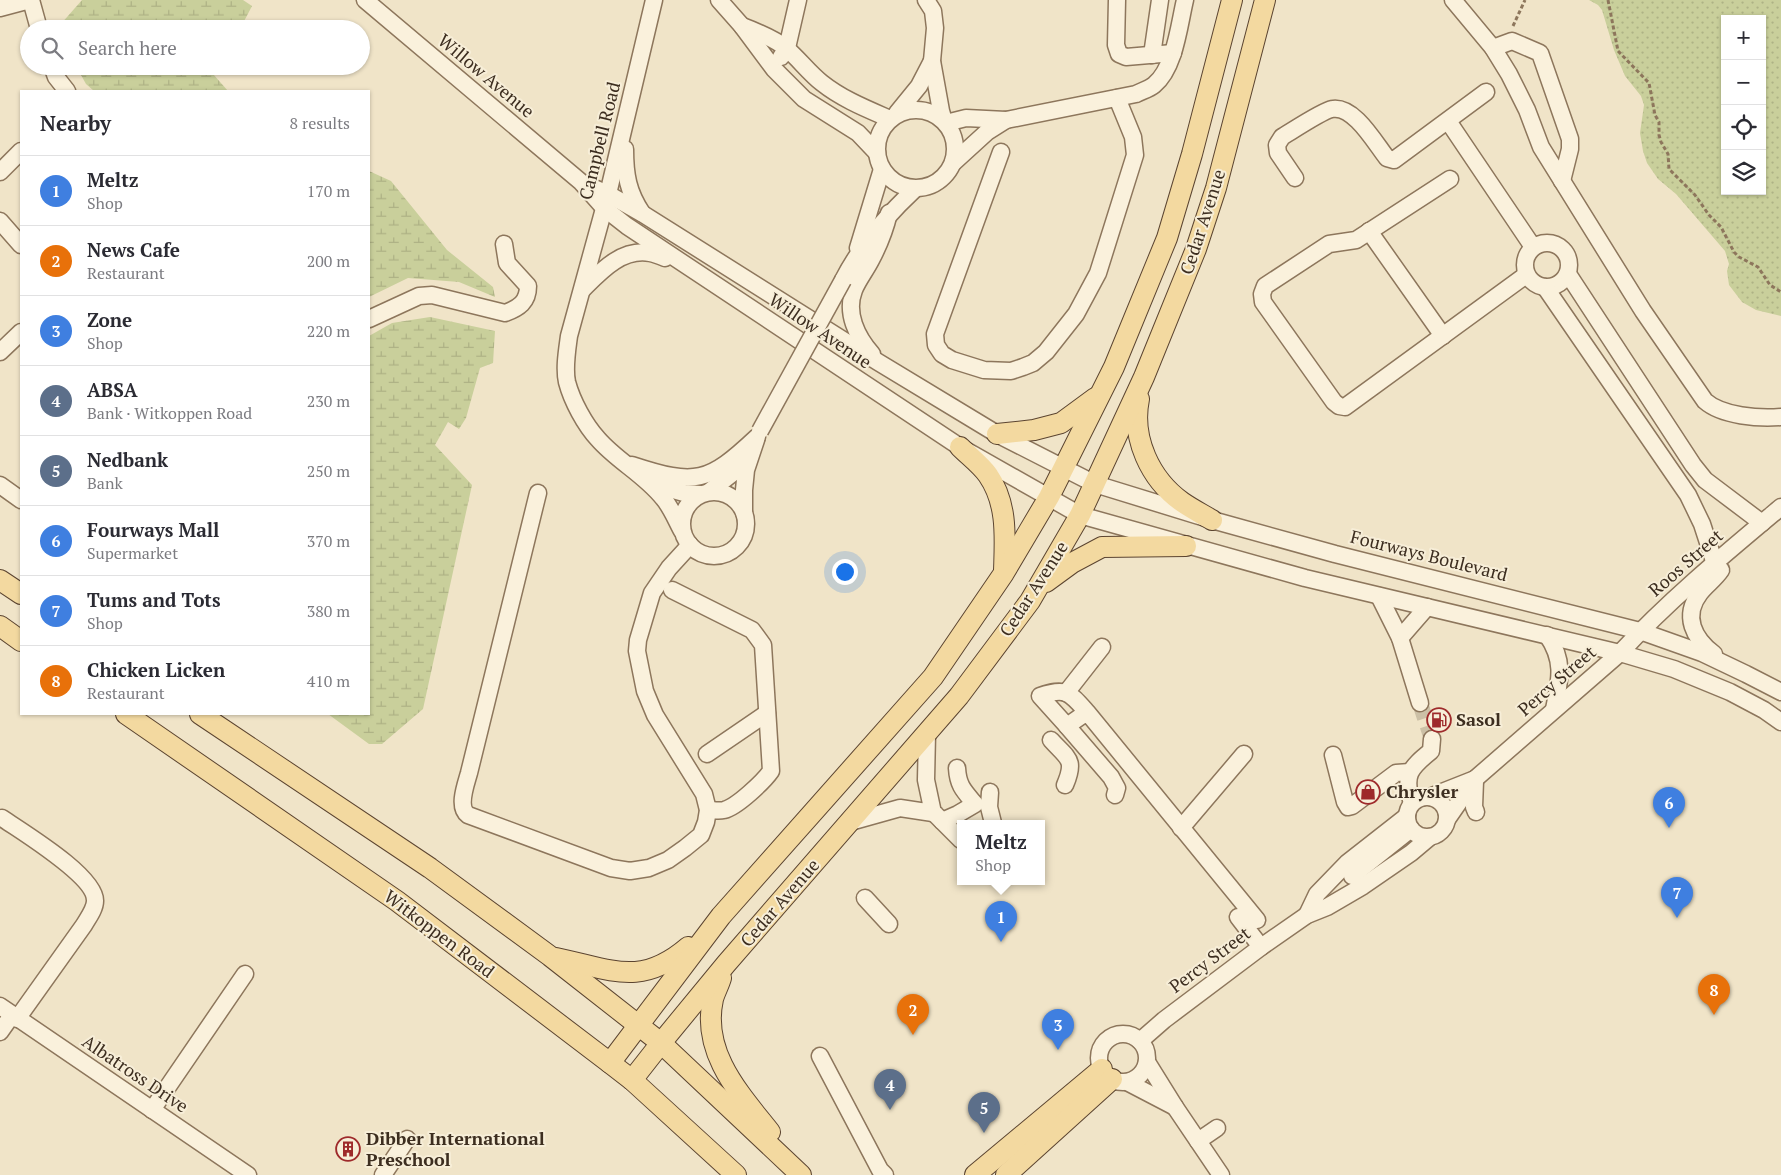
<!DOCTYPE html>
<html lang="en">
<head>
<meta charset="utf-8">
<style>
	body { margin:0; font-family:"PT Serif",serif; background:#f2f2f3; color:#2b2b33 }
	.controls { position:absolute; right:15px; top:15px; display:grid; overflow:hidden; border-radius:0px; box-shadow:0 1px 4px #0004 }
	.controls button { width:45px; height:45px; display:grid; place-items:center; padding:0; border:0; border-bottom:1px solid #e1e1e2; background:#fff; color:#2b2b33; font:25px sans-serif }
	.you { position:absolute; left:844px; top:571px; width:18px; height:18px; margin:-12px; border:4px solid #fff; border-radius:50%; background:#1a73e8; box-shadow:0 0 0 8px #1a73e833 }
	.badge { display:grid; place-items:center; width:32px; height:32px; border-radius:50%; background:#db2777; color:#fff; font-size:16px; font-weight:700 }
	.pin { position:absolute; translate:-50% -41px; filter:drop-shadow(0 1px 2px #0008) }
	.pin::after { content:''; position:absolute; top:26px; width:18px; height:15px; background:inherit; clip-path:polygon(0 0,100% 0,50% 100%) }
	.popup { position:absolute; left:957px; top:820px; width:88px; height:65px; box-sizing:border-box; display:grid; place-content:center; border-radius:0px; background:#fff; filter:drop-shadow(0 1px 4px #0005); font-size:16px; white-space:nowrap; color:#7c7c81 }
	.popup b { font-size:19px; color:#2b2b33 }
	.popup::after { content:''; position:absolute; left:50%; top:100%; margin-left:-10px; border:10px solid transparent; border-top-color:#fff }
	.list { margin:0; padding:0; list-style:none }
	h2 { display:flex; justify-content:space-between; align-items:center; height:65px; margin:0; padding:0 20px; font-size:21px }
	h2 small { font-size:16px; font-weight:400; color:#7c7c81 }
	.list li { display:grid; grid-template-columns:32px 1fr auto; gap:15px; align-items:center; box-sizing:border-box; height:70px; padding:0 20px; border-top:1px solid #e1e1e2 }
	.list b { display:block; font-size:19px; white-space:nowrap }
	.list p { margin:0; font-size:16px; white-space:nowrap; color:#7c7c81 }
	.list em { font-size:16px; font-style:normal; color:#7c7c81 }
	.icon { flex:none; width:28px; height:28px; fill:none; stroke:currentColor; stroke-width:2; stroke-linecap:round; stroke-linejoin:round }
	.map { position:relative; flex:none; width:1781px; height:1175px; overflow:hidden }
	.search { position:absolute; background:#fff; box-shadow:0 1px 4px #0004; left:20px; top:20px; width:350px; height:55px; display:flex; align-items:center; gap:12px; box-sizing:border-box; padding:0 18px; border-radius:28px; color:#7c7c81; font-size:19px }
	.panel { position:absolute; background:#fff; box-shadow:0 1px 4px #0004; left:20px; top:90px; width:350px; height:625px; border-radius:0px }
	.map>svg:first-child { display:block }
	.grass { fill:url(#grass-dots); fill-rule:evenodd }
	.wetland { fill:url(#wetland-marsh) }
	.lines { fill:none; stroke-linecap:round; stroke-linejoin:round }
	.minor-tunnel { stroke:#ccc0a6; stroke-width:16; stroke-dasharray:16 8; stroke-linecap:butt }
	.minor-casing { stroke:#8d765c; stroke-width:19 }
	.major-casing { stroke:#5b4430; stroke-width:22 }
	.path { stroke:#8d765c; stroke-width:3; stroke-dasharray:4 2.5; stroke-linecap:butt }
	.minor { stroke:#faf1dc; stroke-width:16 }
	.major { stroke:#f3d9a0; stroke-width:20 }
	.minor-bridge-casing { stroke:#8d765c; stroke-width:19; stroke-linecap:butt }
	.minor-bridge { stroke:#faf1dc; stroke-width:16 }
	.labels { text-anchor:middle; stroke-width:4; stroke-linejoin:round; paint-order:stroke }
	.street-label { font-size:18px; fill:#3d2e20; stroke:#f7eed8 }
	.poi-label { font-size:18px; font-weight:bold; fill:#3d2e20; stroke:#f7eed8; text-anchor:start }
</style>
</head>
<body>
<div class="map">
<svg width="1781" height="1175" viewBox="0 0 1781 1175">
	<defs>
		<pattern id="grass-dots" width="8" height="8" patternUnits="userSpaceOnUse" patternTransform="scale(1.25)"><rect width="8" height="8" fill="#c9cf9b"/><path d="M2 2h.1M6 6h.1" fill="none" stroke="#aeb285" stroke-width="1.8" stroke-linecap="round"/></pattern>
		<pattern id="wetland-marsh" width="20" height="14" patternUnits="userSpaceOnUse" patternTransform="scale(1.25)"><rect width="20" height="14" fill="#c9cf9b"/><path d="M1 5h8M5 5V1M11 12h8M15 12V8" fill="none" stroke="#aeb285"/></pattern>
	</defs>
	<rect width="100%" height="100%" fill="#f0e4c8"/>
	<path class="grass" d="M1589,0H1781V316L1756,310L1742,302L1729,285L1727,271L1729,264L1725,251L1676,194L1658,179L1647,163L1643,151L1640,133L1644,105L1641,96L1625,76L1614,50L1602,10L1598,5ZM1725,19H1762V191H1725Z"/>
	<g class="wetland">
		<path d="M82,0H243L252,6L240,29H60V25Z"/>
		<path d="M76,66H206L228,91H94L86,84Z"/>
		<path d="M369,171L391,181L447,250L493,287L495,297L459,282L408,278L369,297Z"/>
		<path d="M430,317L495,331L493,363L480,368L466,418L459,429L448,422L435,445L472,485L423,709L382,744H369L328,714H369V336L392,323Z"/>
	</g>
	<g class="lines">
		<path class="minor-tunnel" d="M1420,703L1432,739"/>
		<g class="minor-casing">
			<g id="minor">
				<path d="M31,0L39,29"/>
				<path d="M365,0L581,182L604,208L627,226L960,447L1080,515L1305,578L1620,653L1674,669L1730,692L1764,710L1781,722"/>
				<path d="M654,0L608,194L569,336C567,351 564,368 567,382C572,401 585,425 598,439C617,461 645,475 663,498C671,507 676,520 682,531"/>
				<path d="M719,0L742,26L774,69L804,99L858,133L877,153"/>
				<path d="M926,0L933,11L935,28L932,61L941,111L944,121"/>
				<path d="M1117,0L1116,45L1119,54L1126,57L1173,53"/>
				<path d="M1453,0L1493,48L1509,74L1527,110L1541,147L1643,311L1705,401C1722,416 1759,419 1781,417"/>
				<path d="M0,8L30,0"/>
				<path d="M742,26C758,32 773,38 786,48C799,59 809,73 822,83C842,99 867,109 890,119"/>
				<path d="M1493,48L1512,41L1540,53L1570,139V149L1562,181"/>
				<path d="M1152,55L1160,0"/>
				<path d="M781,57L787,48L798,0"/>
				<path d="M52,66L56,77L67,91"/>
				<circle cx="916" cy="149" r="39"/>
				<path d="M897,113L919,86L932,61"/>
				<path d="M1448,121L1533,247"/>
				<path d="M946,123L966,118L1006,120L1136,94C1142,91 1149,89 1154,85C1175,68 1179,25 1185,0"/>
				<path d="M625,149C625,175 628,192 642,213"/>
				<path d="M1001,152L935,334L936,345L942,354L952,360L984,370L1011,371L1023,367L1033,363L1046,352L1076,314L1098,273L1135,155L1133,137L1117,98"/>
				<path d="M953,163L987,132L1006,120"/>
				<path d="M0,172L21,151"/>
				<path d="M1295,178L1278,153L1277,145L1282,137C1292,131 1322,111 1332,109C1354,105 1375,143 1387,158L1394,160L1486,92"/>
				<path d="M1450,179L1356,240L1329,244L1265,286L1262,294L1263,302L1334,402L1339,406L1345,407L1526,275"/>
				<path d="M585,184L608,194L643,214L878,362L997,434L1095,484L1212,520L1335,554L1640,631L1702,653L1746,674L1781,692"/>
				<path d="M0,221L21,245"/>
				<path d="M1369,231L1443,336"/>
				<circle cx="1547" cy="265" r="22"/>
				<path d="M858,248L882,169"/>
				<path d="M1568,274L1693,465L1705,480L1762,523"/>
				<path d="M843,280C861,245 886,216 915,189"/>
				<path d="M1545,287L1688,495L1702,524L1715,564"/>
				<path d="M583,289C601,271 622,248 650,253C655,254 660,256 665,258"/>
				<path d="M369,319L419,296L432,295L505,313C519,308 528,302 528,286L507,263L504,244"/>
				<path d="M0,352L21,332"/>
				<path d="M872,354C857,337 845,313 854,290C858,280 866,270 871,260C879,245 885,230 889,213"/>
				<path d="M632,465C696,486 708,483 757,437"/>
				<path d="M652,484L684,493L700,494"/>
				<path d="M0,485L21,500"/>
				<path d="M710,491L738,469L746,458"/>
				<circle cx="714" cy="524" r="32"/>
				<path d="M538,493L469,773C466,784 457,807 468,815L611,868L630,871L649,868L668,860L685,848L701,835L706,822L708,810L704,794L655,715L645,691L637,651L638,640L652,593L669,568L690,545"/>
				<path d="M744,512V490L746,470L756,440"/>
				<path d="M672,590L752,630L763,645L771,771C764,781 737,807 724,810C719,811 713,810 708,810"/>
				<path d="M1379,596L1400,638L1420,703"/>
				<path d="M1547,635C1565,661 1560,680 1554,709"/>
				<path d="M1400,638L1427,607"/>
				<path d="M1714,654C1694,639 1682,616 1700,593C1706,585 1715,579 1721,570"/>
				<path d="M1066,693L1102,647"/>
				<path d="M1087,712L1067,726L1040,696C1066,687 1069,692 1087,712L1257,920"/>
				<path d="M1067,726L1111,777L1117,788L1115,795"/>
				<path d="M1051,740C1068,759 1076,759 1065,785"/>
				<path d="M707,754L767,713"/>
				<path d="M1333,755L1345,802L1348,807L1352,806L1396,773L1410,772"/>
				<path d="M1475,781L1474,807L1476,812"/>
				<path d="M990,792L989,807L993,823"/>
				<path d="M1432,796L1475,779"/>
				<circle cx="1427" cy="817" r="20"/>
				<path d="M1412,803C1403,775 1410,768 1431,751L1432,739"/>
				<path d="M935,814L961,840"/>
				<path d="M2,818C22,832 96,876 95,901C95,909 88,918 84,925L17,1019"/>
				<path d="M1448,818L1475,779L1620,653C1669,600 1726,553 1781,507"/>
				<path d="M942,821L958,814L975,804C964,791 958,786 957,768"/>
				<path d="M850,822L900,808L933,813L926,780L927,734"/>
				<path d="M1181,828L1244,754"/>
				<path d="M1352,876L1411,829"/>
				<path d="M865,898L889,924"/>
				<path d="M1307,915L1317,894L1347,863L1407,816"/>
				<path d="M1238,917L1261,947"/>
				<path d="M0,1006L248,1175"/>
				<path d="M0,1032L12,1015"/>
				<circle cx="1123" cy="1058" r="24"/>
				<path d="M1140,1041L1164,1020L1261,947L1307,915L1327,907L1363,886L1411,853L1430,837"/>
				<path d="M820,1056L880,1170L885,1175"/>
				<path d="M1147,1062L1175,1107L1221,1175"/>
				<path d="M1127,1082L1175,1107"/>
				<path d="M152,1110L245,974"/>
				<path d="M1198,1141L1217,1128"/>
				<path d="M383,1175L407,1139"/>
			</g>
		</g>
		<g class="major-casing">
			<g id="major">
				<path d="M1139,399C1131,438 1150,479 1182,502C1192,509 1202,514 1212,520"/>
				<path d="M997,434L1034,430L1061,423L1095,398"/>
				<path d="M960,447C969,456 981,465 988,475C1008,504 1005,538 1004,571"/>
				<path d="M0,580L21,594"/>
				<path d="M1046,582L1072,563L1102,547L1186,546"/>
				<path d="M0,626L21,641"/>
				<path d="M126,714L397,901L610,1063L632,1080L736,1175"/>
				<path d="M200,714L430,868L550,956L661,1043L801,1175"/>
				<path d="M556,958C611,969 640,988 688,947"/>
				<path d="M721,978C719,985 715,992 713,999C701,1053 740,1094 770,1132"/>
				<path d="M610,1063L721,916L933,677L1004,573L1049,497L1114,367L1167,238L1192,154L1232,0"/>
				<path d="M632,1080L661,1043L726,964L959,696L1030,601L1080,515L1144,377L1196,249L1216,188L1265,0"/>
				<path d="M975,1175L1102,1069"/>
				<path d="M1006,1175L1112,1079"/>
			</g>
		</g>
		<g class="path">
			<path d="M1608,0L1618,51L1649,83L1655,115L1659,122V135L1661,142L1668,154L1669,169L1695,195L1709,215L1721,227L1734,252L1739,257L1758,267L1770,285L1781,292"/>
			<path d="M1513,26L1525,0"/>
		</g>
		<use href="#minor" class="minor"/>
		<use href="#major" class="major"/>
		<g class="minor-bridge-casing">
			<path id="minor-bridge" d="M760,431L843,280"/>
		</g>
		<use href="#minor-bridge" class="minor-bridge"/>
	</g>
	<defs>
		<g id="fuel-ring" transform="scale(1.25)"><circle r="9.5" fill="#f7eed8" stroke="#9e2a2b" stroke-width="1.5"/><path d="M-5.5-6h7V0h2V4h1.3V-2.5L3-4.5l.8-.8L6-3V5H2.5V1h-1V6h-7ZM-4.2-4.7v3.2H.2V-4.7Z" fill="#9e2a2b"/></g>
		<g id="shop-ring" transform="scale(1.25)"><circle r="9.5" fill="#f7eed8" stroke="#9e2a2b" stroke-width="1.5"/><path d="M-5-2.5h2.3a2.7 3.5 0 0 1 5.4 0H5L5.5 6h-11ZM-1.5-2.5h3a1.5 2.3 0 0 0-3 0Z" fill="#9e2a2b"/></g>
		<g id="building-ring" transform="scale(1.25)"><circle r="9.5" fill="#f7eed8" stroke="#9e2a2b" stroke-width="1.5"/><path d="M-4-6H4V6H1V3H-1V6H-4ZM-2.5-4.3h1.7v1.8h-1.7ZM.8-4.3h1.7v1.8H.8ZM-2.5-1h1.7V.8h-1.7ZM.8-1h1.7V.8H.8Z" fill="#9e2a2b"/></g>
	</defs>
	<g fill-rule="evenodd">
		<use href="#fuel-ring" x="1439" y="720"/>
		<use href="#shop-ring" x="1368" y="792"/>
		<use href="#building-ring" x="348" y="1149"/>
	</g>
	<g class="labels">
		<g class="street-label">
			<text transform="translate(486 76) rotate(40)" y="6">Willow Avenue</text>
			<text transform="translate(600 141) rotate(-76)" y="6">Campbell Road</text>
			<text transform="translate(1203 222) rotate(-72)" y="6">Cedar Avenue</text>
			<text transform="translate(820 331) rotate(34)" y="6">Willow Avenue</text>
			<text transform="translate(1429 556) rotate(14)" y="6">Fourways Boulevard</text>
			<text transform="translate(1686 563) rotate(-41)" y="6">Roos Street</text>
			<text transform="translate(1034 589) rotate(-57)" y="6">Cedar Avenue</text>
			<text transform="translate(1557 681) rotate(-41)" y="6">Percy Street</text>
			<text transform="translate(780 903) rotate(-49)" y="6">Cedar Avenue</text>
			<text transform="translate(439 934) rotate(37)" y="6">Witkoppen Road</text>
			<text transform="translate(1210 960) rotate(-37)" y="6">Percy Street</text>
			<text transform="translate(135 1074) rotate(34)" y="6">Albatross Drive</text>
		</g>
		<g class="poi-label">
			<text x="1456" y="726">Sasol</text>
			<text x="1386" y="798">Chrysler</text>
			<text x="366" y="1145">Dibber International<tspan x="366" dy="21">Preschool</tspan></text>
		</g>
	</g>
</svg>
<div class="controls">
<button>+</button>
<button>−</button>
<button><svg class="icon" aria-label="locate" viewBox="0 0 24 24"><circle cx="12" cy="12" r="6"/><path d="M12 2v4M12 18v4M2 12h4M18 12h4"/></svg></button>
<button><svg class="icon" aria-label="layers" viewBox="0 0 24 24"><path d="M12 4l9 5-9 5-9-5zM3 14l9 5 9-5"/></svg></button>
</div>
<div class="you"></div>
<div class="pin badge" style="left:1001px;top:942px;background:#3f7fe0">1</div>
<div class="popup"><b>Meltz</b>Shop</div>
<div class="pin badge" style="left:913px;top:1035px;background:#e8710a">2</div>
<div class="pin badge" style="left:1058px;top:1050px;background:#3f7fe0">3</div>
<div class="pin badge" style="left:890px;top:1110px;background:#5c6f8a">4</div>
<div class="pin badge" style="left:984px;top:1133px;background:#5c6f8a">5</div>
<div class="pin badge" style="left:1669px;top:828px;background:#3f7fe0">6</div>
<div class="pin badge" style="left:1677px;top:918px;background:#3f7fe0">7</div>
<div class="pin badge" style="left:1714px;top:1015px;background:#e8710a">8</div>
<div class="search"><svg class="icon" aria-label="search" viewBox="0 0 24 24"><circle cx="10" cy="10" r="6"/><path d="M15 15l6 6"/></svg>Search here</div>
<section class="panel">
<h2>Nearby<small>8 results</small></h2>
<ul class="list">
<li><span class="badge" style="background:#3f7fe0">1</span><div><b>Meltz</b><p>Shop</p></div><em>170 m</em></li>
<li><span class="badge" style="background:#e8710a">2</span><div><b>News Cafe</b><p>Restaurant</p></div><em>200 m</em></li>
<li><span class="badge" style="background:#3f7fe0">3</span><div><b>Zone</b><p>Shop</p></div><em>220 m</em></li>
<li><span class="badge" style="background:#5c6f8a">4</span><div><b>ABSA</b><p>Bank · Witkoppen Road</p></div><em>230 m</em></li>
<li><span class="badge" style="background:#5c6f8a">5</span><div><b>Nedbank</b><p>Bank</p></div><em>250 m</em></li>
<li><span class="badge" style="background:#3f7fe0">6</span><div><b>Fourways Mall</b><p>Supermarket</p></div><em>370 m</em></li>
<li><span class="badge" style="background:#3f7fe0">7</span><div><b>Tums and Tots</b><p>Shop</p></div><em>380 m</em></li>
<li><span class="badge" style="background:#e8710a">8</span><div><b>Chicken Licken</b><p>Restaurant</p></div><em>410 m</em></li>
</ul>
</section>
</div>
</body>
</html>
